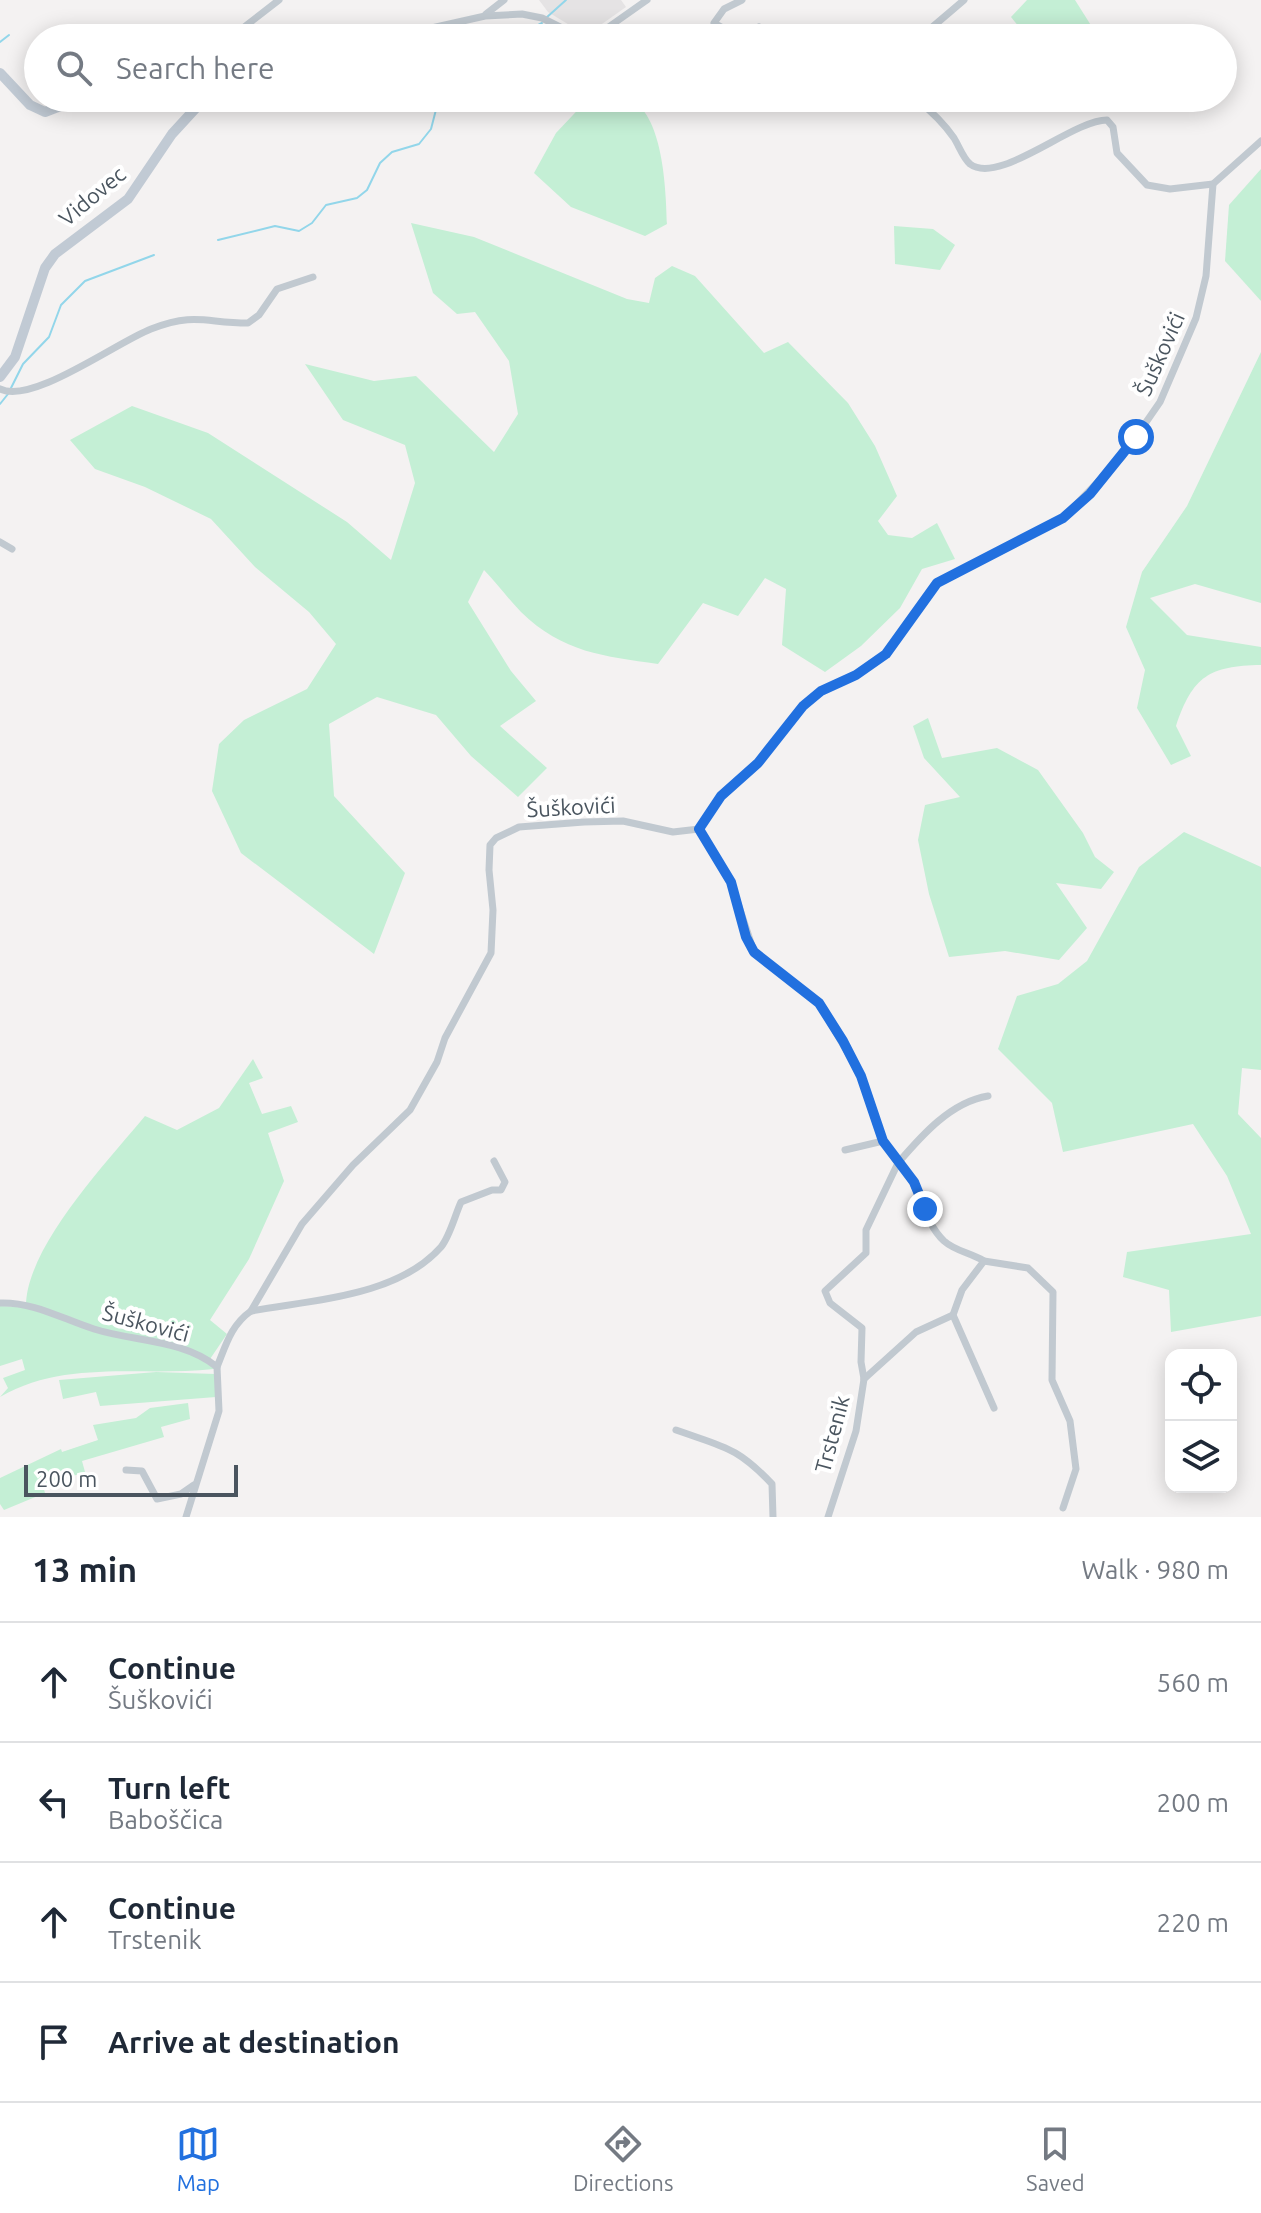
<!DOCTYPE html>
<html lang="en">
<head>
<meta charset="utf-8">
<style>
	body { margin:0; font-family:Ubuntu,sans-serif; background:#f6f6f7; color:#1f2937 }
	.controls { position:absolute; right:24px; bottom:24px; display:grid; overflow:hidden; border-radius:16px; box-shadow:0 4px 20px #0003 }
	.controls button { width:72px; height:72px; display:grid; place-items:center; padding:0; border:0; border-bottom:2px solid #e0e1e3; background:#fff; color:#1f2937; font:40px sans-serif }
	.scale { position:absolute; left:24px; bottom:20px; width:214px; box-sizing:border-box; padding-left:8px; border:4px solid #4a555f; border-top:0; font-size:22px; line-height:28px; white-space:nowrap; color:#4a555f; -webkit-text-stroke:6px #fff; paint-order:stroke }
	.stop { position:absolute; width:24px; height:24px; margin:-18px; border:6px solid #2170df; border-radius:50%; background:#fff }
	.stop.end { background:#2170df; border-color:#fff; box-shadow:0 2px 8px #0008 }
	.list { margin:0; padding:0; list-style:none }
	h2 { display:flex; justify-content:space-between; align-items:center; height:104px; margin:0; padding:0 32px; font-size:34px }
	h2 small { font-size:26px; font-weight:400; color:#747a83 }
	.list li { display:grid; grid-template-columns:52px 1fr auto; gap:24px; align-items:center; box-sizing:border-box; height:120px; padding:0 32px; border-top:2px solid #e0e1e3 }
	.list b { display:block; font-size:30px; white-space:nowrap }
	.list p { margin:0; font-size:26px; white-space:nowrap; color:#747a83 }
	.list em { font-size:26px; font-style:normal; color:#747a83 }
	.icon { flex:none; width:44px; height:44px; fill:none; stroke:currentColor; stroke-width:2; stroke-linecap:round; stroke-linejoin:round }
	.map { position:relative; flex:none; width:1261px; height:1517px; overflow:hidden }
	.search { position:absolute; background:#fff; box-shadow:0 4px 20px #0003; left:24px; right:24px; top:24px; height:88px; display:flex; align-items:center; gap:20px; box-sizing:border-box; padding:0 28px; border-radius:44px; color:#747a83; font-size:30px }
	.sheet { height:584px; background:#fff }
	nav { display:flex; justify-content:space-around; align-items:center; box-sizing:border-box; height:112px; border-top:2px solid #e0e1e3; background:#fff; font-size:22px; color:#747a83 }
	nav a { display:grid; justify-items:center; gap:4px }
	nav .on { color:#2170df }
	.map>svg:first-child { display:block }
	.education { fill:#e5e3e4 }
	.green { fill:#c4efd5 }
	.lines { fill:none; stroke-linecap:round; stroke-linejoin:round }
	.stream { stroke:#92d6ea; stroke-width:2 }
	.street { stroke:#c1c9d0; stroke-width:7 }
	.secondary { stroke:#c1cad4; stroke-width:10 }
	.route { stroke:#2170df; stroke-width:10 }
	.labels { text-anchor:middle; stroke-width:8; stroke-linejoin:round; paint-order:stroke }
	.street-label { font-size:22px; fill:#4a555f; stroke:#fff }
</style>
</head>
<body>
<div class="map">
<svg width="1261" height="1517" viewBox="0 0 1261 1517">
	<rect width="100%" height="100%" fill="#f4f2f2"/>
	<path class="education" d="M539,0H621L626,7L592,31L581,32L548,12Z"/>
	<g class="green">
		<path d="M1027,0H1075L1099,38H1028L1011,17Z"/>
		<path d="M589,98C599,98 617,95 627,98C664,111 666,192 667,224L645,236L571,207L534,173L556,133Z"/>
		<path d="M1261,169V301L1225,261L1229,205Z"/>
		<path d="M411,223L474,237L627,299L649,303L655,278L672,266L695,276L764,353L788,342L848,403L875,446L897,496L878,521L888,535L912,538L937,523L955,559L922,569L900,608L861,646L825,672L782,645L786,589L765,578L738,616L703,603L658,664C604,656 563,653 521,612C508,599 497,583 484,570L468,602L511,671L536,701L500,726L547,768L518,797L471,756L436,715L377,697L329,724L334,796L405,873L374,954L241,853L212,791L219,744L244,720L307,689L336,644L309,612L255,567L211,519L145,487L95,469L70,440L132,406L208,433L347,522L391,560L415,483L405,445L343,420L305,364L374,381L416,376L494,452L518,414L509,361L475,312L457,314L433,293Z"/>
		<path d="M894,226L933,229L955,245L940,270L895,264Z"/>
		<path d="M1261,352V603L1195,584L1150,598L1187,635L1261,647V665C1209,666 1193,676 1176,726L1191,756L1171,765L1137,708L1145,670L1126,627L1142,572L1187,506Z"/>
		<path d="M928,718L942,758L997,748L1038,770L1083,833L1095,857L1114,872L1101,889L1056,883L1087,928L1059,960L1005,951L949,957L929,894L918,840L925,805L960,797L924,758L913,726Z"/>
		<path d="M1184,832L1261,867V1070L1242,1068L1238,1114L1261,1138V1316L1171,1332L1169,1290L1123,1277L1127,1252L1251,1234L1227,1176L1193,1124L1063,1152L1052,1103L998,1049L1017,996L1058,984L1087,961L1139,867Z"/>
		<path d="M253,1059L263,1078L249,1083L262,1114L291,1106L298,1122L268,1133L284,1181L249,1259L210,1320L227,1334L208,1362L214,1369C142,1377 66,1359 0,1397L8,1388L3,1378L25,1370L22,1359L0,1366V1306L26,1307C25,1248 108,1161 145,1116L177,1130L219,1108Z"/>
		<path d="M156,1372L215,1374L216,1397L100,1406L96,1392L63,1399L59,1380Z"/>
		<path d="M188,1403L190,1419L161,1427L164,1437L82,1461L85,1472L43,1486L45,1493L4,1510L0,1504V1478L61,1449L62,1452L98,1440L93,1425L136,1418L150,1408Z"/>
	</g>
	<g class="lines">
		<g class="stream">
			<path d="M546,18L566,0"/>
			<path d="M513,38L542,23"/>
			<path d="M0,42L9,35"/>
			<path d="M218,240L275,226L299,231L312,223L326,205L357,198L367,190L380,163L392,152L419,144L431,129L439,98"/>
			<path d="M11,388L23,364L49,337L61,305L85,281L154,255"/>
			<path d="M0,404L8,394"/>
		</g>
		<g class="street">
			<path d="M486,14L504,0"/>
			<path d="M230,38L279,0"/>
			<path d="M387,38L485,16L522,14L542,18L582,38"/>
			<path d="M593,38L647,0"/>
			<path d="M741,38L714,23L724,9L742,0"/>
			<path d="M748,38L759,27"/>
			<path d="M888,38L930,29L964,0"/>
			<path d="M915,98C930,110 943,122 954,138C959,146 963,158 970,164C999,186 1072,120 1107,120L1113,127L1117,153L1147,185L1170,189L1213,184"/>
			<path d="M201,104L252,98"/>
			<path d="M0,389C32,405 117,342 151,329C196,312 205,323 248,323L259,315L277,289L313,277"/>
			<path d="M0,542L12,549"/>
			<path d="M699,829L731,882L754,952L819,1003L861,1076L883,1141L898,1163L866,1230V1253L825,1291L830,1303L862,1328L861,1362L864,1379L856,1431L828,1517"/>
			<path d="M988,1096C951,1102 922,1135 898,1163C922,1186 921,1219 944,1241C955,1251 971,1253 984,1261L962,1290L953,1315L994,1408"/>
			<path d="M845,1150L883,1141"/>
			<path d="M984,1261L1028,1268L1053,1292L1052,1380L1070,1421L1076,1469L1063,1508"/>
			<path d="M0,1303C35,1302 62,1319 94,1329C135,1342 182,1339 217,1367C226,1345 231,1325 251,1311C311,1300 397,1297 441,1247C450,1236 455,1215 461,1202L492,1190H501L505,1182L494,1161"/>
			<path d="M251,1311L302,1224L353,1165L410,1110L437,1062L445,1038L491,953L493,910L489,870L490,845L496,838L519,827L584,822L623,821L673,832L699,829L721,796L758,763L803,706L821,691L856,675L886,654L937,583L1063,518L1122,457L1160,402L1196,318L1206,276L1213,184L1261,141"/>
			<path d="M864,1379L916,1332L953,1315"/>
			<path d="M676,1430C723,1447 736,1446 772,1484L773,1517"/>
			<path d="M126,1470L142,1471L157,1499L181,1494L194,1485"/>
			<path d="M186,1517L219,1411L217,1367"/>
		</g>
		<g class="secondary">
			<path d="M0,73L30,105L45,112L81,98"/>
			<path d="M0,377L15,357L45,268L55,254L128,199L172,134L205,98"/>
		</g>
	</g>
	<g class="lines">
		<path class="route" d="M925,1209L914,1182L883,1141L861,1076L843,1041L819,1003L754,952L746,937L731,882L699,829L721,796L758,763L803,706L821,691L856,675L886,654L937,583L1063,518L1090,494L1136,437"/>
	</g>
	<g class="labels">
		<g class="street-label">
			<text transform="translate(92 196) rotate(-40)" y="8">Vidovec</text>
			<text transform="translate(1160 354) rotate(-66)" y="8">Šuškovići</text>
			<text transform="translate(571 807) rotate(-3)" y="8">Šuškovići</text>
			<text transform="translate(146 1323) rotate(15)" y="8">Šuškovići</text>
			<text transform="translate(832 1434) rotate(-75)" y="8">Trstenik</text>
		</g>
	</g>
</svg>
<div class="controls">
<button><svg class="icon" aria-label="locate" viewBox="0 0 24 24"><circle cx="12" cy="12" r="6"/><path d="M12 2v4M12 18v4M2 12h4M18 12h4"/></svg></button>
<button><svg class="icon" aria-label="layers" viewBox="0 0 24 24"><path d="M12 4l9 5-9 5-9-5zM3 14l9 5 9-5"/></svg></button>
</div>
<div class="scale">200 m</div>
<div class="stop" style="left:1136px;top:437px"></div>
<div class="stop end" style="left:925px;top:1209px"></div>
<div class="search"><svg class="icon" aria-label="search" viewBox="0 0 24 24"><circle cx="10" cy="10" r="6"/><path d="M15 15l6 6"/></svg>Search here</div>
</div>
<section class="sheet">
<h2>13 min<small>Walk · 980 m</small></h2>
<ul class="list">
<li><svg class="icon" aria-label="ahead" viewBox="0 0 24 24"><path d="M12 20V5M6 11l6-6 6 6"/></svg><div><b>Continue</b><p>Šuškovići</p></div><em>560 m</em></li>
<li><svg class="icon" aria-label="left" viewBox="0 0 24 24"><path d="M17 20v-9H6M10 6l-5 5 5 5"/></svg><div><b>Turn left</b><p>Baboščica</p></div><em>200 m</em></li>
<li><svg class="icon" aria-label="ahead" viewBox="0 0 24 24"><path d="M12 20V5M6 11l6-6 6 6"/></svg><div><b>Continue</b><p>Trstenik</p></div><em>220 m</em></li>
<li><svg class="icon" aria-label="arrive" viewBox="0 0 24 24"><path d="M6 21V4h12l-3 4 3 4H6"/></svg><div><b>Arrive at destination</b></div></li>
</ul>
</section>
<nav>
<a class="on"><svg class="icon" aria-label="map" viewBox="0 0 24 24"><path d="M3 6l6-2 6 2 6-2v14l-6 2-6-2-6 2zM9 4v14M15 6v14"/></svg>Map</a>
<a><svg class="icon" aria-label="directions" viewBox="0 0 24 24"><path d="M12 3l9 9-9 9-9-9zM9 14v-3h6M13 9l2 2-2 2"/></svg>Directions</a>
<a><svg class="icon" aria-label="saved" viewBox="0 0 24 24"><path d="M7 4h10v16l-5-4-5 4z"/></svg>Saved</a>
</nav>
</body>
</html>
